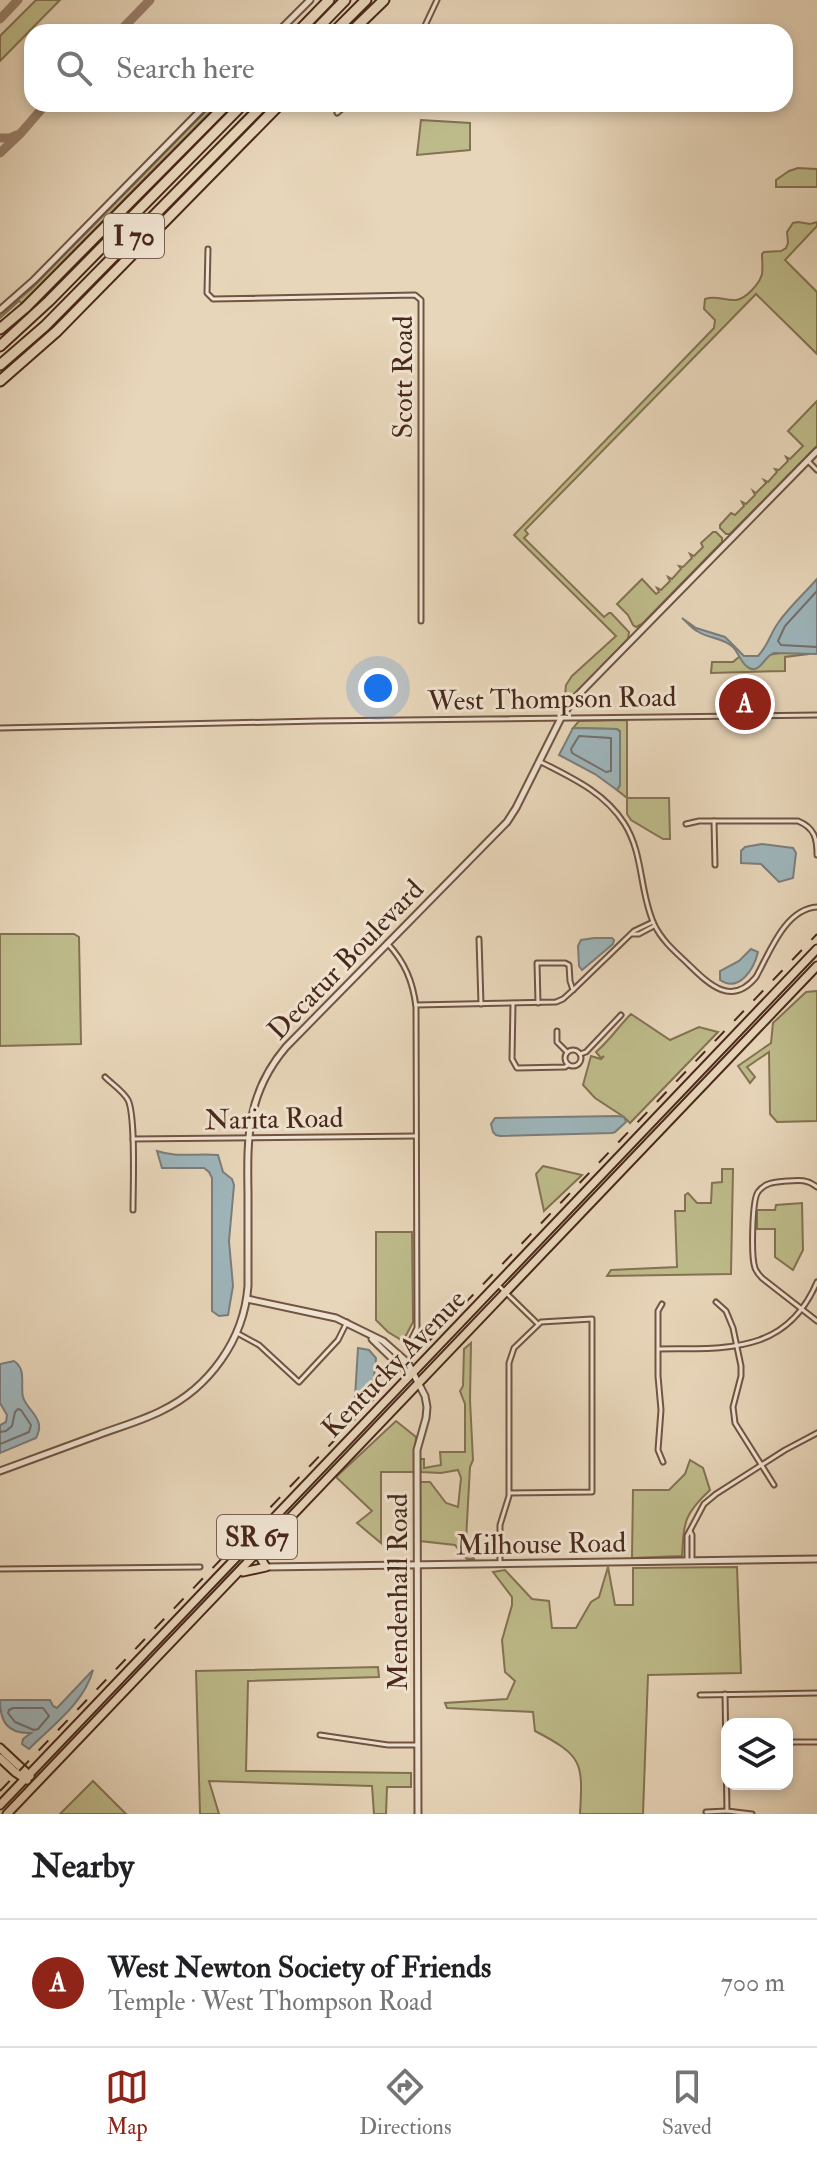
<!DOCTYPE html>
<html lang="en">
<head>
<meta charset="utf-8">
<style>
	body { margin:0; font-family:"IM FELL Double Pica",serif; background:#f6f6f6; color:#202124 }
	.controls { position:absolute; right:24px; bottom:24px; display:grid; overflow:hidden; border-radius:16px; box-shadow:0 4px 12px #0003 }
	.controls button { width:72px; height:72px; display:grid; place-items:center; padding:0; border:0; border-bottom:2px solid #e0e0e0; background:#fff; color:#202124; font:40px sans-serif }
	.you { position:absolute; left:378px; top:688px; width:28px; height:28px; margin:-20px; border:6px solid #fff; border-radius:50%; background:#1a73e8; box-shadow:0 0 0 12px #1a73e833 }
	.badge { display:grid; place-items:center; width:52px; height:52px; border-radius:50%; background:#8f2418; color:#fff; font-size:26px; font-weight:700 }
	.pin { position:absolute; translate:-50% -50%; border:4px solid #fff; box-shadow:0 2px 8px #0006 }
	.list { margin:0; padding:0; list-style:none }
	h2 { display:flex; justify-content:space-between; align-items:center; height:104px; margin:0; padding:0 32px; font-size:34px }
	h2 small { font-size:26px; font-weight:400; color:#757577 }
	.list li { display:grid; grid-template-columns:52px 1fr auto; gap:24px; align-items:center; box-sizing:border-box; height:128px; padding:0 32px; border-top:2px solid #e0e0e0 }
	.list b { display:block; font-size:30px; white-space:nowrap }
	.list p { margin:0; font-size:26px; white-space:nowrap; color:#757577 }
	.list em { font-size:26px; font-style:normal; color:#757577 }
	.icon { flex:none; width:44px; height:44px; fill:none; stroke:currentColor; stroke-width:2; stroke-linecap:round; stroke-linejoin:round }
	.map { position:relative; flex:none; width:817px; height:1814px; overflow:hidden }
	.search { position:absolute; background:#fff; box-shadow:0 4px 12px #0003; left:24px; right:24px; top:24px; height:88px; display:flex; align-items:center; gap:20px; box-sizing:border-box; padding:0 28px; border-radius:24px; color:#757577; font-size:30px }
	.sheet { height:232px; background:#fff }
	nav { display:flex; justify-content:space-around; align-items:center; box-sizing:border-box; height:112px; border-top:2px solid #e0e0e0; background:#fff; font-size:22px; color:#757577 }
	nav a { display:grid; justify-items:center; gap:4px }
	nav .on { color:#8f2418 }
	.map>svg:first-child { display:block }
	.green { fill:#bebb8a; stroke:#847252; stroke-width:2 }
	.water { fill:#9eb6bc; stroke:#7c7d7c; stroke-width:2 }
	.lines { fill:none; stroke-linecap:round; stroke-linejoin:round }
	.shore { stroke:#746f6c; stroke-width:2 }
	.taxiway { stroke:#987f6a; stroke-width:9 }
	.minor-casing { stroke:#715443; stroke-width:7 }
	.tertiary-casing { stroke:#715443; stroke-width:9 }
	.primary-casing { stroke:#49281b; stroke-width:11 }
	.motorway-casing { stroke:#49281b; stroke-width:13 }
	.minor { stroke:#f0e4d2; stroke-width:3 }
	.tertiary { stroke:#f0e4d2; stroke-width:5 }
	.primary { stroke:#e8d6ba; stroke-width:7 }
	.motorway { stroke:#e8d6ba; stroke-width:9 }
	.rail { stroke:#49281b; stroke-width:2; stroke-dasharray:14 14; stroke-linecap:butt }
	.labels { text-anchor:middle; stroke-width:6; stroke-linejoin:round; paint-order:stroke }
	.shield { fill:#f0e4d2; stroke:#7b6052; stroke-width:2 }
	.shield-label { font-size:26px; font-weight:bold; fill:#49281b }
	.street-label { font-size:28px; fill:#49281b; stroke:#f0e4d2 }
</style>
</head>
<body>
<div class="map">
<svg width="817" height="1814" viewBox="0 0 817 1814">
	<rect width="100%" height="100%" fill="#e8d6ba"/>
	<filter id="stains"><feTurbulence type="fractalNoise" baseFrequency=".0025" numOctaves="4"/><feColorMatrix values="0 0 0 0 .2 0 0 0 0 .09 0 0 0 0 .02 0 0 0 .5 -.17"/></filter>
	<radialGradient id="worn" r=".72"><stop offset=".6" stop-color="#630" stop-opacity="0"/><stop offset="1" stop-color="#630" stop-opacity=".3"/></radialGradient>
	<g class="green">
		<path d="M36,0H60L0,61V36Z"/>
		<path d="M213,104H218L22,303L19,301L0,318V315L31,289Z"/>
		<path d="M421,120L470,123V150L417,155Z"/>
		<path d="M798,168L817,169V187H776V180L789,171Z"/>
		<path d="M798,222L810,224L817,222V226L785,260L817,292V354L756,294L525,530L528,534L524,538L604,617L609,613H611L629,632L628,639L564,705L566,685L572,676L616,636L514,535L714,328L715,320L704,309L705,299C716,295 725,301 736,300C746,299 760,283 762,274C763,268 762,260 762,254L764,252L781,251L786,248L788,243L787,232L793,223Z"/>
		<path d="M817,401V446L730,534H726L720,528V525L731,513L735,515L744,506L742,502L746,504L755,495L753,491L756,493L766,483L764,480L768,482L777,472L775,469L779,470L788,461L786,457L790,459L803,446L788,431Z"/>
		<path d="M713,532H716L722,538V542L642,624L636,627L633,625L628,615L617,604L642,579L656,594L659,592L657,588L661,590L670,581L668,577L672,579L681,569L679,566L683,567L692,558L690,554L694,556L703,547L701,543Z"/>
		<path d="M786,652L809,654L785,657V671L711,673L712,662H733L740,656L743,662L762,664L768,655Z"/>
		<path d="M627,720V798H669L670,839H663L631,820L627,814V798L617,790L620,785V731L617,729L573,728L579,721Z"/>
		<path d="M0,934H74L79,937L81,1044L0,1046Z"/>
		<path d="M817,991V1121L777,1122L770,1114L769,1052L747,1067L755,1077L750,1083L738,1066L771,1043L773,1023L806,992Z"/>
		<path d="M631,1014L670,1040L699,1027L718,1032L630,1123L624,1117L595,1098L583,1085L591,1056L601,1059L604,1056L601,1058L596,1052C609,1041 619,1026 631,1014Z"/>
		<path d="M543,1166L582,1175L544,1211L536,1174Z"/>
		<path d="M722,1169H733L731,1274L607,1276L611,1270L677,1267L675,1211H685V1195L688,1193L697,1203H711L712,1183L722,1182Z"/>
		<path d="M802,1203L803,1250L793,1270L775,1257V1229H757V1210H775L776,1205Z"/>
		<path d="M376,1232H412L413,1322L403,1341L388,1332L376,1320Z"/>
		<path d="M471,1343L470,1400L473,1460L470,1467L466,1540L474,1559H467L455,1545L420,1541V1482H430L446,1503L458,1507L461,1478L458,1470L441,1473L421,1472L419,1459H424V1468L441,1465L440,1452H465V1404L460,1391L463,1386L464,1349Z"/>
		<path d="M396,1421L416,1437L414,1472H381V1543L357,1523L372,1511L336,1477Z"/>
		<path d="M690,1460L703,1468L710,1490C684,1514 684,1522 682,1556L632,1558L633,1490H669L685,1474Z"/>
		<path d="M608,1567L615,1605H633V1568L737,1567L741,1673L648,1675L643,1814H580C583,1762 583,1756 535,1731L533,1712L447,1708L445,1703L507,1699L515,1681L505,1672L502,1640L512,1605V1597L493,1572L505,1570L532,1599L549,1601L552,1628H576L591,1602L599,1597Z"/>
		<path d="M378,1667L379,1677L248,1681L246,1771L411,1773V1787H387L386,1814H374L372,1786L209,1781L219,1814H200L196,1671Z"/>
		<path d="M93,1781L126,1814H60Z"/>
	</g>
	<g class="water">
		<path d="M817,579V654L774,653C765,656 762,668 755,669C744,671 739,653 733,647C722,637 708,639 697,631C691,628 687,622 682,618L696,628L725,637L744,656H758C768,646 770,634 778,623C789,607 804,594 817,579Z"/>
		<path d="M573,728L617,729L620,732V785L617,790L595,774L559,755Z"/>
		<path d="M762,844L793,848L796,853L793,878L779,882L761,864L741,863V851L745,847Z"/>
		<path d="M594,938H612L614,940L613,944L582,970L579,966L578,946L581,940Z"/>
		<path d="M751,949L758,952C754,969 739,993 720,980V971L739,961Z"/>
		<path d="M617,1116L624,1117L626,1122L615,1132L612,1133L500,1136L496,1135L493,1132L491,1124L495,1118Z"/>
		<path d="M157,1151C177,1158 198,1153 218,1155L223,1172L232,1179L234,1185L229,1241L233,1286L228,1315L219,1316L212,1311V1178L209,1172L204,1168H162Z"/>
		<path d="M358,1348L369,1350L376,1358C375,1374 374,1392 358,1399L355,1397Z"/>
		<path d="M14,1361C27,1370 20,1384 23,1397C26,1408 38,1414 39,1425C40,1431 38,1433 36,1438L0,1453V1425L6,1422L7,1415L0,1403V1364Z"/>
		<path d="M93,1670C84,1703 53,1725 29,1749L22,1744L23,1739L31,1733C7,1734 0,1721 0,1700H50L53,1706L57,1708Z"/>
	</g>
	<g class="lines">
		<g class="shore">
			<path d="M817,591L785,626L778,641L781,645L817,647"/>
			<path d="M579,736L611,738V771L606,772L572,753L571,749Z"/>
			<path d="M0,1432L6,1431L12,1426L15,1412L18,1409L21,1410L31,1425L29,1432L0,1444"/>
			<path d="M13,1708H43L49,1716L38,1729L34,1730L15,1722L8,1713L9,1710Z"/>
		</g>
		<g class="taxiway">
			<path d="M0,19L18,0"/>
			<path d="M119,32L150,0"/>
			<path d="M0,138H10L17,135"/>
			<path d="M0,153L20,134L46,104"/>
		</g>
		<g class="minor-casing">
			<g id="minor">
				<path d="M422,32L437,0"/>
				<path d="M337,113L348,104"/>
				<path d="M208,249L207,293L213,299L415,295L421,300V621"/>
				<path d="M808,461L817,470"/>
				<path d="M0,728L318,721L817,715"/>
				<path d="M541,762C572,778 604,792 624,823C644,854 639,891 654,924C661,939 673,950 685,961C706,981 730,1009 756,977C770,952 785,909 817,907"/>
				<path d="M714,821L715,865"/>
				<path d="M686,824L699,821H798C815,828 817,839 817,855"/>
				<path d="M632,934H639L654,926"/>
				<path d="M479,939L481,1004"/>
				<path d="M387,943C405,962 413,982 416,1007L417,1328L412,1338"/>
				<path d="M538,1003L537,963H565L569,965L570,981L573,990"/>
				<path d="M513,1004L512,1059L517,1068L565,1067L568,1065"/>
				<path d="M416,1005L556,1002L563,999L573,990L634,931L653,922"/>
				<path d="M557,1031V1042L567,1052"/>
				<circle cx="573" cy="1058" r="8"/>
				<path d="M580,1054L586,1052L621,1015"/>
				<path d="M105,1077C112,1084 123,1091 128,1100C136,1116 133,1188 133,1210"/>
				<path d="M133,1139L416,1136"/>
				<path d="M817,1187C807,1179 799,1180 787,1181C776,1182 765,1182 758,1192C752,1200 751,1257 755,1268C757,1273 758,1274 762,1278L817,1321"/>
				<path d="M498,1285L538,1324"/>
				<path d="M716,1302L726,1311L733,1328L741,1366V1376L733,1407L735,1423L774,1485"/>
				<path d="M662,1304L658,1311V1376L661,1410L658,1450L663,1462"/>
				<path d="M237,1333L259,1345L299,1382L338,1340L347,1322"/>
				<path d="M659,1349C725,1348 786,1355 817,1282"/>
				<path d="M690,1531L692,1535V1559"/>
				<path d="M687,1561V1536L704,1504L716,1494L785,1450L817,1433"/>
				<path d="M500,1564V1525L509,1496V1363L514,1348L541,1322L592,1319V1492L509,1493"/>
				<path d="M0,1569L200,1567"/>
				<path d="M725,1694L727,1811L752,1814"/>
				<path d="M700,1695L817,1693"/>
				<path d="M320,1735L388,1745H418"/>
				<path d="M787,1742H817"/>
				<path d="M706,1812L727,1811"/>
			</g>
		</g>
		<g class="tertiary-casing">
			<g id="tertiary">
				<path d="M278,32L310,0"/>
				<path d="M0,310L34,280L207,104"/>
				<path d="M247,1299L336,1318L383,1341L408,1363L425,1396L427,1407L426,1418L417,1450L418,1814"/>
				<path d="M372,1339L403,1369L412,1374"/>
				<path d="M0,1471C33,1459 65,1447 98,1435C119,1427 141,1421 161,1411C209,1388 244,1340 248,1286C248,1255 248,1224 248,1193C247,1136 247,1093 286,1047L507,822L516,808L561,718L574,699L817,451"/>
				<path d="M266,1567L817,1559"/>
			</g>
		</g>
		<g class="primary-casing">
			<g id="primary">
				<path d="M243,1572L266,1567L260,1557L263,1549"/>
				<path d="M0,1748L30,1776"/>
				<path d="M0,1758L15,1772L27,1780"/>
				<path d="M0,1805L817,949"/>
				<path d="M7,1814L817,966"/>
			</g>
		</g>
		<g class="motorway-casing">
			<g id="motorway">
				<path d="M298,32L329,0"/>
				<path d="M314,32L345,0"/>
				<path d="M334,32L366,0"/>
				<path d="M351,32L384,0"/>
				<path d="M0,329L26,307L227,104"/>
				<path d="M0,346L49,301L243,104"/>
				<path d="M0,365L45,326L264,104"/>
				<path d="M0,381L57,331L280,104"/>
			</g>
		</g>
		<use href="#minor" class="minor"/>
		<use href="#tertiary" class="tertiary"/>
		<use href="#primary" class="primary"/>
		<use href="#motorway" class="motorway"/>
		<path class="rail" d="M0,1791L817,934"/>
	</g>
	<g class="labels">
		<g class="shield">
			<rect x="104" y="214" width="60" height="44" rx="6"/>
			<rect x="217" y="1515" width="80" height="44" rx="6"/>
		</g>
		<g class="shield-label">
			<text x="134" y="245">I 70</text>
			<text x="257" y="1546">SR 67</text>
		</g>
		<g class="street-label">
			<text transform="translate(402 377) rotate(-90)" y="10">Scott Road</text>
			<text transform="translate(552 698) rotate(-1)" y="10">West Thompson Road</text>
			<text transform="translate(345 959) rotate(-46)" y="10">Decatur Boulevard</text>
			<text transform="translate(274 1118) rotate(-1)" y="10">Narita Road</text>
			<text transform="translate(393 1363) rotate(-46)" y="10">Kentucky Avenue</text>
			<text transform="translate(541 1543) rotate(-1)" y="10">Milhouse Road</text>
			<text transform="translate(397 1592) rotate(-90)" y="10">Mendenhall Road</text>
		</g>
	</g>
	<rect width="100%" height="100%" filter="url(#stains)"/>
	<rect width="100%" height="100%" fill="url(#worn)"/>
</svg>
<div class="controls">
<button><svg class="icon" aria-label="layers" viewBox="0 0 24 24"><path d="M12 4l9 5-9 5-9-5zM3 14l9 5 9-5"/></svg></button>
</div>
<div class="you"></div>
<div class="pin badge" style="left:745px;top:704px">A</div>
<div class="search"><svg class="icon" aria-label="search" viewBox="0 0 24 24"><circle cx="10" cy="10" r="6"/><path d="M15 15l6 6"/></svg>Search here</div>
</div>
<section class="sheet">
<h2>Nearby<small></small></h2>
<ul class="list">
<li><span class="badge">A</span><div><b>West Newton Society of Friends</b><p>Temple · West Thompson Road</p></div><em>700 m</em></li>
</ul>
</section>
<nav>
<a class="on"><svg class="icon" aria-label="map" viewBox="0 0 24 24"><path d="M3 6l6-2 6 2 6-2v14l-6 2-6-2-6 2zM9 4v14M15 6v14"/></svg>Map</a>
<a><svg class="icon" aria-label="directions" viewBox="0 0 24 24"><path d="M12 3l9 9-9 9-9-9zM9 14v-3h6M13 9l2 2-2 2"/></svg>Directions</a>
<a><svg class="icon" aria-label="saved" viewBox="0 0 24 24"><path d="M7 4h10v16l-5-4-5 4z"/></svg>Saved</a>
</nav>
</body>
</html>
